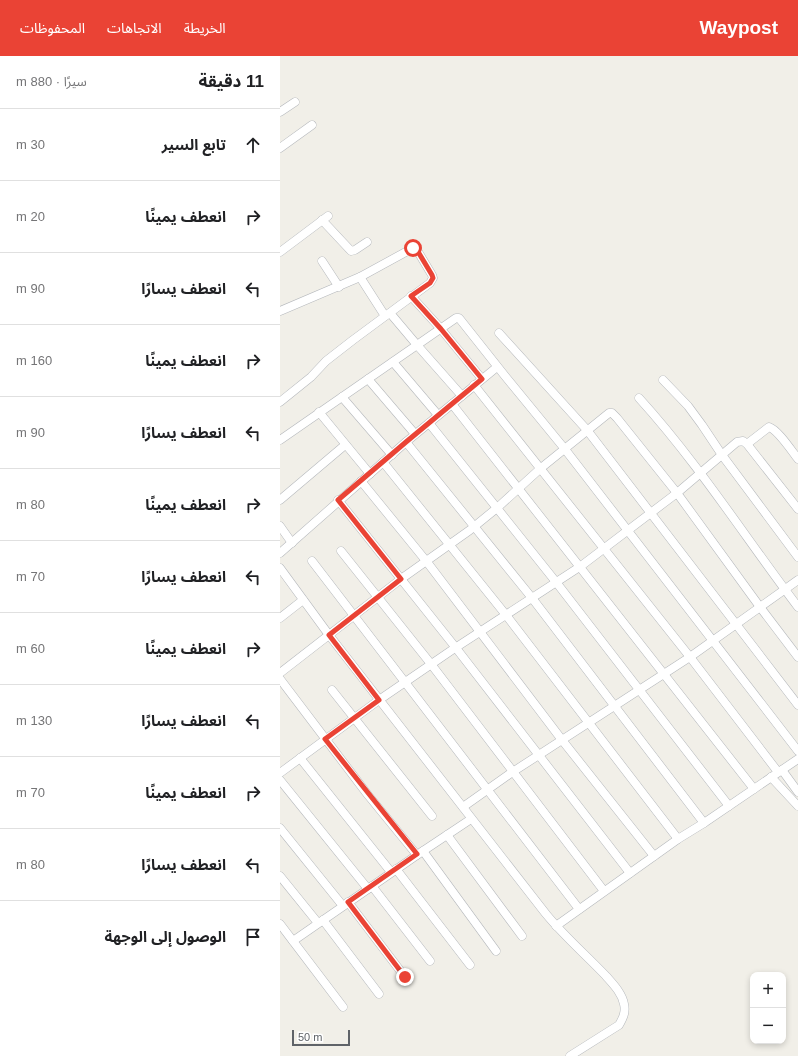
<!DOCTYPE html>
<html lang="ar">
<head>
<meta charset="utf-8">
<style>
	body { margin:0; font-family:Arial,"Noto Sans Arabic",sans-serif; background:#f2f2f2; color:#202124; direction:rtl }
	.controls { position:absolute; right:12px; bottom:12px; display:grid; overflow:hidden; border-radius:8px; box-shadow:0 2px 6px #0003 }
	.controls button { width:36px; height:36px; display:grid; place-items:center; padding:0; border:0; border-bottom:1px solid #e0e0e0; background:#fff; color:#202124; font:20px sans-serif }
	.scale { position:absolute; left:12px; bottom:10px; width:58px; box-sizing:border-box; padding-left:4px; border:2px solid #5f6368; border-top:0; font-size:11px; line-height:14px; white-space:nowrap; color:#5f6368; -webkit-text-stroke:3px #fff; paint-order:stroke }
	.stop { position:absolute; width:12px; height:12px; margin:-9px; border:3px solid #ea4335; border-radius:50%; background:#fff }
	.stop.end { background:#ea4335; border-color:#fff; box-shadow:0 1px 4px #0008 }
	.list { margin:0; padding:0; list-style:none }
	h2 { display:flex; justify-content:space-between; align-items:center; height:52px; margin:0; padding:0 16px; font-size:17px }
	h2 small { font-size:13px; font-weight:400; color:#757577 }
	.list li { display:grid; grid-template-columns:26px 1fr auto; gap:12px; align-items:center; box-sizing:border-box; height:72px; padding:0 16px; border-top:1px solid #e0e0e0 }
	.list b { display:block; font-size:15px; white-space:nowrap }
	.list em { font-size:13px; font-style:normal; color:#757577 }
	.icon { flex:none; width:22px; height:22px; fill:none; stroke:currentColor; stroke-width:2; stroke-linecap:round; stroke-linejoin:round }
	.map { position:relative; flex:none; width:518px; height:1000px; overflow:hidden; direction:ltr }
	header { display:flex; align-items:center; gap:24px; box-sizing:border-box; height:56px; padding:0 20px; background:#ea4335; color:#fff }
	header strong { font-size:19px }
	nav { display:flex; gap:22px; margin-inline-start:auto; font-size:14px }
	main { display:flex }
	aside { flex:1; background:#fff }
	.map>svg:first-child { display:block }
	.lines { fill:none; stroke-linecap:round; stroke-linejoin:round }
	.minor-casing { stroke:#b5b8bc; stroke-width:9 }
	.minor { stroke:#fff; stroke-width:8 }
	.route { stroke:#ea4335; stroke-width:5 }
</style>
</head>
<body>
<header>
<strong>Waypost</strong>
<nav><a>الخريطة</a><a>الاتجاهات</a><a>المحفوظات</a></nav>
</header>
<main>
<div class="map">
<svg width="518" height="1000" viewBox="0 0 518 1000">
	<rect width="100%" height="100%" fill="#f1efe8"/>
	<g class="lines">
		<g class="minor-casing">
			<g id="minor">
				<path d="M0,56L15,46"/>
				<path d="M0,92L32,69"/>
				<path d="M42,164L71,195L75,194L87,186"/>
				<path d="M0,196L48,160"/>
				<path d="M42,205L59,231"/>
				<path d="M80,221L105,260"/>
				<path d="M131,240L161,273L202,323"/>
				<path d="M0,255L80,221L133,192L137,194L152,219L153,222L150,227L73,284L46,305L31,321L0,346"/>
				<path d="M110,257L137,289L182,340"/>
				<path d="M219,277L307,374L518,649"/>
				<path d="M113,306L158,359"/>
				<path d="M88,323L135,378"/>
				<path d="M383,324L408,350L422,369L442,399L518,501"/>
				<path d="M194,329L410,601L498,716"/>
				<path d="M62,341L112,399"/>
				<path d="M359,342C418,407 465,481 518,551"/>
				<path d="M172,348L474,733"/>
				<path d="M39,356L90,418"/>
				<path d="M149,367L276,526L449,750"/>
				<path d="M0,384L176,262H179L225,320L284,392L518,695"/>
				<path d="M126,386L252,542L424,767"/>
				<path d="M467,388L489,371C498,374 511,394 518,403"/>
				<path d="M103,406L226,559L398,783"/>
				<path d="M81,425L147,506L282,684L374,800"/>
				<path d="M0,444L65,389"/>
				<path d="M58,444L176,592L350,817"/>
				<path d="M0,470L12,487"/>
				<path d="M61,495L151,608L324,835"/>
				<path d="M0,497L126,386L217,311"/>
				<path d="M32,505L299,853"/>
				<path d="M0,512L49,579L266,858C284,880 306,899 326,920C333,928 342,937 344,948C346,956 343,962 339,969L290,1000"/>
				<path d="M0,562L23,544"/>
				<path d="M0,617L121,523L190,474L217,452L261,412L329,357H332L337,362L397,437L480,551L518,601"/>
				<path d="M0,623L88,739L137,799"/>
				<path d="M52,634L152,760"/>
				<path d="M20,702L111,816"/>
				<path d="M502,714L518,736"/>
				<path d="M0,717L99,644L172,594L301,510L397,437L457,386L463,385L467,388L518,453"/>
				<path d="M491,721L518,750"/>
				<path d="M0,724L88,833"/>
				<path d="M183,751L231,717L410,601L518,524"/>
				<path d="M0,772L63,850"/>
				<path d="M167,779L242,880"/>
				<path d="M143,795L216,895"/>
				<path d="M116,813L190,909"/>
				<path d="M0,820L38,867"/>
				<path d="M92,830L150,905"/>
				<path d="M68,846L125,921"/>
				<path d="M43,864L99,938"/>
				<path d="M0,868L63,951"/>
				<path d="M276,870L398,783L424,767L518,703"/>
				<path d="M13,885L137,799L191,763"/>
			</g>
		</g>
		<use href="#minor" class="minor"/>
	</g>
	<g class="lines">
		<path class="route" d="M125,921L68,846L137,798L45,683L99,644L49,579L121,523L58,444L126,386L202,323L161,273L131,240L150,227L153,222L152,219L137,194L133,192"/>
	</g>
</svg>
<div class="controls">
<button>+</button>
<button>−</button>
</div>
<div class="scale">50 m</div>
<div class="stop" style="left:133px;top:192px"></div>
<div class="stop end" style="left:125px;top:921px"></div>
</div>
<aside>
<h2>11 دقيقة<small>سيرًا · 880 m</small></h2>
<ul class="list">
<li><svg class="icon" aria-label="ahead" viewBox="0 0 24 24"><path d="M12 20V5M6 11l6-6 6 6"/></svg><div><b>تابع السير</b></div><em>30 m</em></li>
<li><svg class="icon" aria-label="right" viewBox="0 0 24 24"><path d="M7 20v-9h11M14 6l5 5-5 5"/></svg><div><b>انعطف يمينًا</b></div><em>20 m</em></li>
<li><svg class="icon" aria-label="left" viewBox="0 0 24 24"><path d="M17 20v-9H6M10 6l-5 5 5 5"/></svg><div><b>انعطف يسارًا</b></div><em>90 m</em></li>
<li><svg class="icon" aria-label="right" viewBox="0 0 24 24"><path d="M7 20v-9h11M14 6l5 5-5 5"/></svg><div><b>انعطف يمينًا</b></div><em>160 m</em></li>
<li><svg class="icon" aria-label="left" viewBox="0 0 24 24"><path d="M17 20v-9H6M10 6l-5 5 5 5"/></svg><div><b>انعطف يسارًا</b></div><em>90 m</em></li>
<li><svg class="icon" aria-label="right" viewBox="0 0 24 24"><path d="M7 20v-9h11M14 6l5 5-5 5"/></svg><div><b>انعطف يمينًا</b></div><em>80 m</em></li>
<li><svg class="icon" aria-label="left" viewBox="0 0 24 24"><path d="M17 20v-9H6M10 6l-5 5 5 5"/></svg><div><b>انعطف يسارًا</b></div><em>70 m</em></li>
<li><svg class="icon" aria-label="right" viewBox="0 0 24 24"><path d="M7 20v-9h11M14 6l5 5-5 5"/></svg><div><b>انعطف يمينًا</b></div><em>60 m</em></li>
<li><svg class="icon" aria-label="left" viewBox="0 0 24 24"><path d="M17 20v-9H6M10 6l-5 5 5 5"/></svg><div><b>انعطف يسارًا</b></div><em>130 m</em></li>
<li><svg class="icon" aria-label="right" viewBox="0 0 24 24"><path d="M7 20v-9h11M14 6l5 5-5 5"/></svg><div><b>انعطف يمينًا</b></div><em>70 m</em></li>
<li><svg class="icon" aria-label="left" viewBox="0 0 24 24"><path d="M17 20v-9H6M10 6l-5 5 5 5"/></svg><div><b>انعطف يسارًا</b></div><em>80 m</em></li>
<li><svg class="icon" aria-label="arrive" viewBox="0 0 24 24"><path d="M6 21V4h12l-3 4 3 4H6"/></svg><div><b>الوصول إلى الوجهة</b></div></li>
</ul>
</aside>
</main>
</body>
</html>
